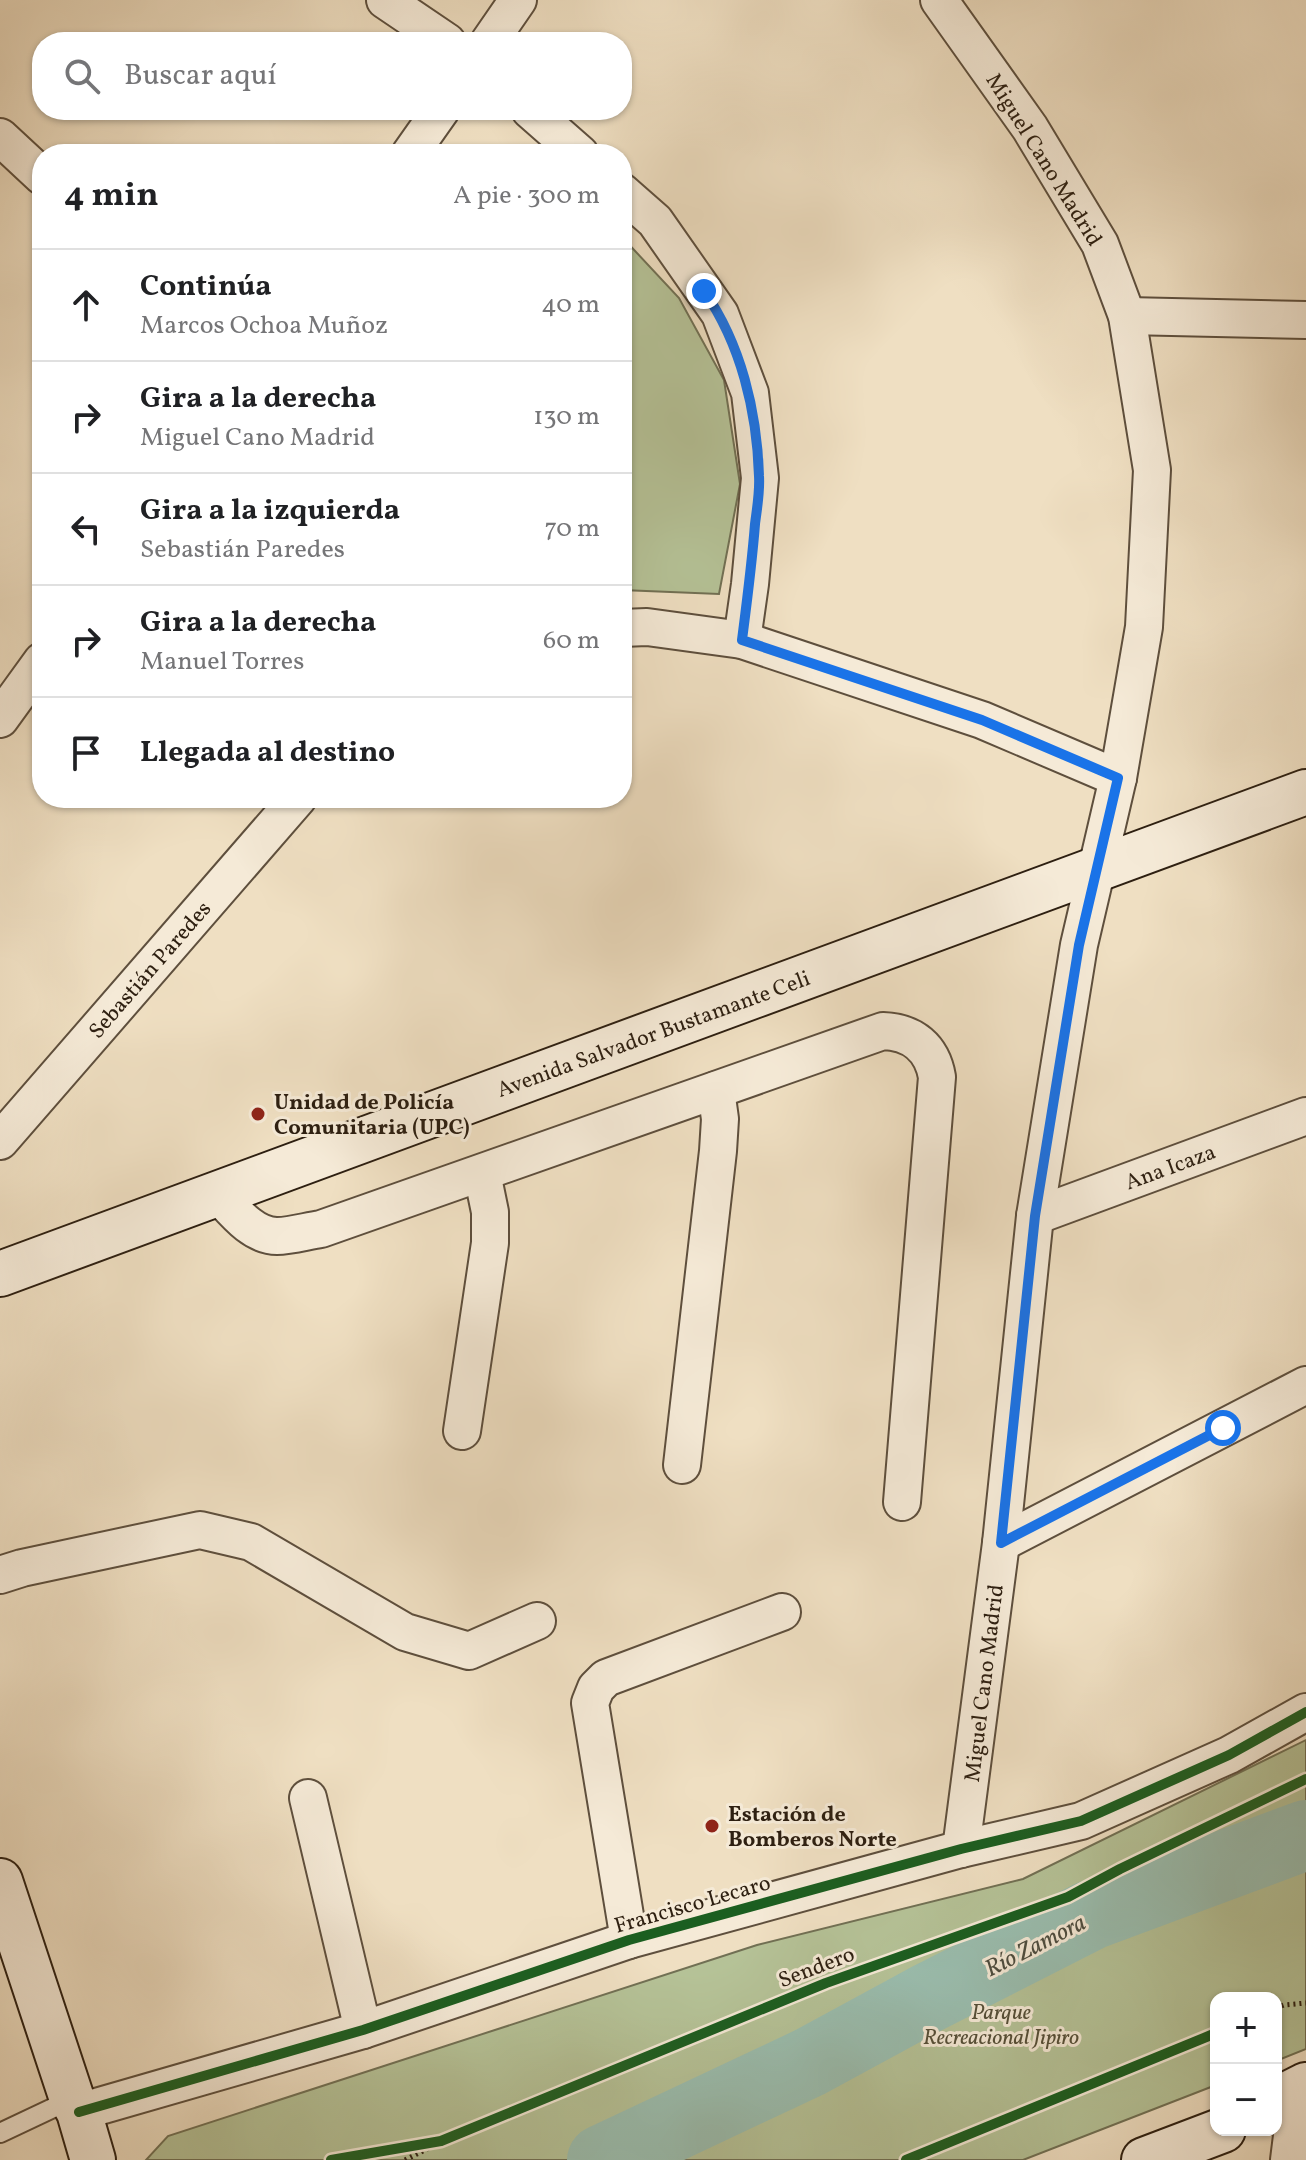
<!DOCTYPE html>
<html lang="es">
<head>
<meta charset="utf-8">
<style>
	body { margin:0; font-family:Vollkorn,serif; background:#f6f6f6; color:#202124 }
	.controls { position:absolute; right:24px; bottom:24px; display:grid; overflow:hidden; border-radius:16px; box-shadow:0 2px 6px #0004 }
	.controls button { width:72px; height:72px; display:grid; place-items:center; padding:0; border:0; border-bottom:2px solid #e0e0e0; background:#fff; color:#202124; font:40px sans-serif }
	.stop { position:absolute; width:24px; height:24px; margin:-18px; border:6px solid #1a73e8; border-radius:50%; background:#fff }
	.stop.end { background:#1a73e8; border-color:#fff; box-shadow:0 2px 8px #0008 }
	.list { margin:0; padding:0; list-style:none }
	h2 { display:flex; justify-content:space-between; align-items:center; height:104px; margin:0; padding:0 32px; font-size:34px }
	h2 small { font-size:26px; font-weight:400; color:#757577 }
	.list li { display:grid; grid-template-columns:52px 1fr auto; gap:24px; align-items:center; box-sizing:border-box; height:112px; padding:0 32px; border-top:2px solid #e0e0e0 }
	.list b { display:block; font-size:30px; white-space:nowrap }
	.list p { margin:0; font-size:26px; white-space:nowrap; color:#757577 }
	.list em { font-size:26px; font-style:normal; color:#757577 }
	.icon { flex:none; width:44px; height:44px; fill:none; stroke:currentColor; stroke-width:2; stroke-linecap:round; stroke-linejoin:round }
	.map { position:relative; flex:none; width:1306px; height:2160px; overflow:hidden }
	.search { position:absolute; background:#fff; box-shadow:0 2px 6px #0004; left:32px; top:32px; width:600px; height:88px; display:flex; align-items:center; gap:20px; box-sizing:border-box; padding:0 28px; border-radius:32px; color:#757577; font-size:30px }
	.panel { position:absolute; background:#fff; box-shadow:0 2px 6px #0004; left:32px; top:144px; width:600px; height:664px; border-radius:32px }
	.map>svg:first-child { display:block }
	.green { fill:#b5c297; stroke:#717054; stroke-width:2 }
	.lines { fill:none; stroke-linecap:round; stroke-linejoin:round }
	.river { stroke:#9abdae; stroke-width:70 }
	.lane-casing { stroke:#5e4f3d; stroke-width:22 }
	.street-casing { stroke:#5e4f3d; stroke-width:40 }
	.secondary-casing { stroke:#2d1f11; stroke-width:48 }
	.path { stroke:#2d1f11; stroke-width:5; stroke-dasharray:2 4; stroke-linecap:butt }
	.lane { stroke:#f5ead7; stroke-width:18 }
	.street { stroke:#f5ead7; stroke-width:36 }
	.secondary { stroke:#f5ead7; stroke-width:44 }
	.cycleway-casing { stroke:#f5ead7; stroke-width:15 }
	.cycleway { stroke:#1b5e20; stroke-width:10 }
	.route { stroke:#1a73e8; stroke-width:10 }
	.poi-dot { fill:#8f2418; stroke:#f5ead7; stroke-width:3 }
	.labels { text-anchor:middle; stroke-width:6; stroke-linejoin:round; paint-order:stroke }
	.street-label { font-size:22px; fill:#2d1f11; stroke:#f5ead7 }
	.poi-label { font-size:22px; font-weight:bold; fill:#2d1f11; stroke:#f5ead7; text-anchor:start }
	.park-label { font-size:22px; font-style:italic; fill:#565039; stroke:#f5ead7 }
	.water-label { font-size:24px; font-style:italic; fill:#4e4e40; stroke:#f5ead7 }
</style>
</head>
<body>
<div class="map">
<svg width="1306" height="2160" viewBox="0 0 1306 2160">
	<rect width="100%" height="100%" fill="#efdfc2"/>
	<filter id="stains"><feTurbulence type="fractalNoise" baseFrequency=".0025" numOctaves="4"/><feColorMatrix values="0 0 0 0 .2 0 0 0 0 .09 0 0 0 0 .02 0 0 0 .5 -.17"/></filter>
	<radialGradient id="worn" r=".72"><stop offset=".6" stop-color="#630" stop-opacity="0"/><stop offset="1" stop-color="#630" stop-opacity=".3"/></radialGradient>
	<g class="green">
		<path d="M622,237L679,298L724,380L740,484L719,594L622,590Z"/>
		<path d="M1306,1740V2049L1276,2061V1998H1216V2085L1023,2160H146L168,2136L757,1945L1023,1879Z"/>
	</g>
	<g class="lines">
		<path class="river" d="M602,2160L810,2062L926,1999L1091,1915L1306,1835"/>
		<g class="lane-casing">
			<path id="lane" d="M0,2133L72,2099"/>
		</g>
		<g class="street-casing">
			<g id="street">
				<path d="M385,0L447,42"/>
				<path d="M939,0L1030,128L1100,244L1127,316L1152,470L1144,627L1118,778L1079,945L1035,1216L1001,1543L961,1849"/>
				<path d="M489,42L518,0"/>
				<path d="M530,110L580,154"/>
				<path d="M0,137L42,176"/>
				<path d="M410,154L441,110"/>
				<path d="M622,192L655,221L720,314L750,393L760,478L750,584L742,640"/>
				<path d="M1127,316L1306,320"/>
				<path d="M622,628L647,627L742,640L982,720L1118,778"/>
				<path d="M0,719L42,661"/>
				<path d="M0,1141L298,798"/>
				<path d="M217,1193C233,1210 252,1236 277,1236C291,1236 307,1231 321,1229L883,1031C913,1032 932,1048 937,1077L902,1502"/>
				<path d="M1035,1216L1306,1116"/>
				<path d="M462,1431L490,1243V1212L482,1173"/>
				<path d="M682,1465L718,1151L720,1119L716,1090"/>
				<path d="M1001,1543L1306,1385"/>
				<path d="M0,1575L22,1568L200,1530L251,1542L405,1632L469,1651L537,1621"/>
				<path d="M308,1798L363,2030"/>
				<path d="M629,1940L590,1703L596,1688L606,1678L782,1612"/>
				<path d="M79,2112L363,2030L629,1940L961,1849L1081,1821L1229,1755L1306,1712"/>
				<path d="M1289,2160L1298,2088"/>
			</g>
		</g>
		<g class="secondary-casing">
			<g id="secondary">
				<path d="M0,1274L1306,792"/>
				<path d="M0,1881L72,2099L79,2112L93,2160"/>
				<path d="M1276,2100L1306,2085"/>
				<path d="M1144,2160L1223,2130"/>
			</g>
		</g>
		<g class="path">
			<path d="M1276,2008L1284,2005L1306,2003"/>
			<path d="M331,2160L441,2141L826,1983L1068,1897L1120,1869L1306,1779"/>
			<path d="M405,2160L437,2144"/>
			<path d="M906,2160L1216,2033"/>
		</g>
		<use href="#lane" class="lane"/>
		<use href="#street" class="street"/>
		<use href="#secondary" class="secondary"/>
		<g class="cycleway-casing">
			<g id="cycleway">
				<path d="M79,2112L363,2030L629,1940L961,1849L1081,1821L1229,1755L1306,1712"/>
				<path d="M331,2160L441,2141L826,1983L1068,1897L1120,1869L1306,1779"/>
				<path d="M906,2160L1216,2033"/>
			</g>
		</g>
		<use href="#cycleway" class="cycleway"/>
	</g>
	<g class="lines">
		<path class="route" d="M704,291C741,344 757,411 759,476C760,492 757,508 755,524C752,563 747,601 742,640L982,720L1118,778L1079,945L1035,1216L1001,1543L1223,1428"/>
	</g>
	<g class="poi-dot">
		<circle cx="258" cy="1114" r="8"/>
		<circle cx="712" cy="1826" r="8"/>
	</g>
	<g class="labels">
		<g class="street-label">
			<text transform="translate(1045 159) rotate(58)" y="8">Miguel Cano Madrid</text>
			<text transform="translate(149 969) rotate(-49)" y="8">Sebastián Paredes</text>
			<text transform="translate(653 1033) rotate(-20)" y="8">Avenida Salvador Bustamante Celi</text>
			<text transform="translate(1170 1166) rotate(-20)" y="8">Ana Icaza</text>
			<text transform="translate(983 1683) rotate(-83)" y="8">Miguel Cano Madrid</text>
			<text transform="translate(692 1903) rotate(-16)" y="8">Francisco Lecaro</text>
			<text transform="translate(816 1966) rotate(-21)" y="8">Sendero</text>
		</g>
		<g class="poi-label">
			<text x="274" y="1109">Unidad de Policía<tspan x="274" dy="25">Comunitaria (UPC)</tspan></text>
			<text x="728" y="1821">Estación de<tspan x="728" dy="25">Bomberos Norte</tspan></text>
		</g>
		<g class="park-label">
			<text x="1001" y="2019">Parque<tspan x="1001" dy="25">Recreacional Jipiro</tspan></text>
		</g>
		<g class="water-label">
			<text transform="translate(1035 1945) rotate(-27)" y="8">Río Zamora</text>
		</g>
	</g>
	<rect width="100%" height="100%" filter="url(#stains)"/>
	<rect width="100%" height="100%" fill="url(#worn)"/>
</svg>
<div class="controls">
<button>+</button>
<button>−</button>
</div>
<div class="stop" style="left:1223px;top:1428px"></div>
<div class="stop end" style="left:704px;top:291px"></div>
<div class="search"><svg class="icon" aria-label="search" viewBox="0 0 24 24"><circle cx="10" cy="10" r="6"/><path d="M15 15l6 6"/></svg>Buscar aquí</div>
<section class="panel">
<h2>4 min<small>A pie · 300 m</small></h2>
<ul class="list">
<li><svg class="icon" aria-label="ahead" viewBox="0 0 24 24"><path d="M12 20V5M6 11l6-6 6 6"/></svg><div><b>Continúa</b><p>Marcos Ochoa Muñoz</p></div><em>40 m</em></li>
<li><svg class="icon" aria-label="right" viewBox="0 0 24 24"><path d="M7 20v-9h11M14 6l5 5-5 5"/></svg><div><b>Gira a la derecha</b><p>Miguel Cano Madrid</p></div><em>130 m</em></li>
<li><svg class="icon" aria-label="left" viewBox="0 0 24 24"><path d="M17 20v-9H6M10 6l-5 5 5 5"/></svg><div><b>Gira a la izquierda</b><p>Sebastián Paredes</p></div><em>70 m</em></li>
<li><svg class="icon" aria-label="right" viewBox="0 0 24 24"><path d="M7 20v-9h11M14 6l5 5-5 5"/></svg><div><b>Gira a la derecha</b><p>Manuel Torres</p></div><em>60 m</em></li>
<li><svg class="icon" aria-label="arrive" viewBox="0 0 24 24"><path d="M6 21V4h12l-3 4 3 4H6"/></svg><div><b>Llegada al destino</b></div></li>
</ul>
</section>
</div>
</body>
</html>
